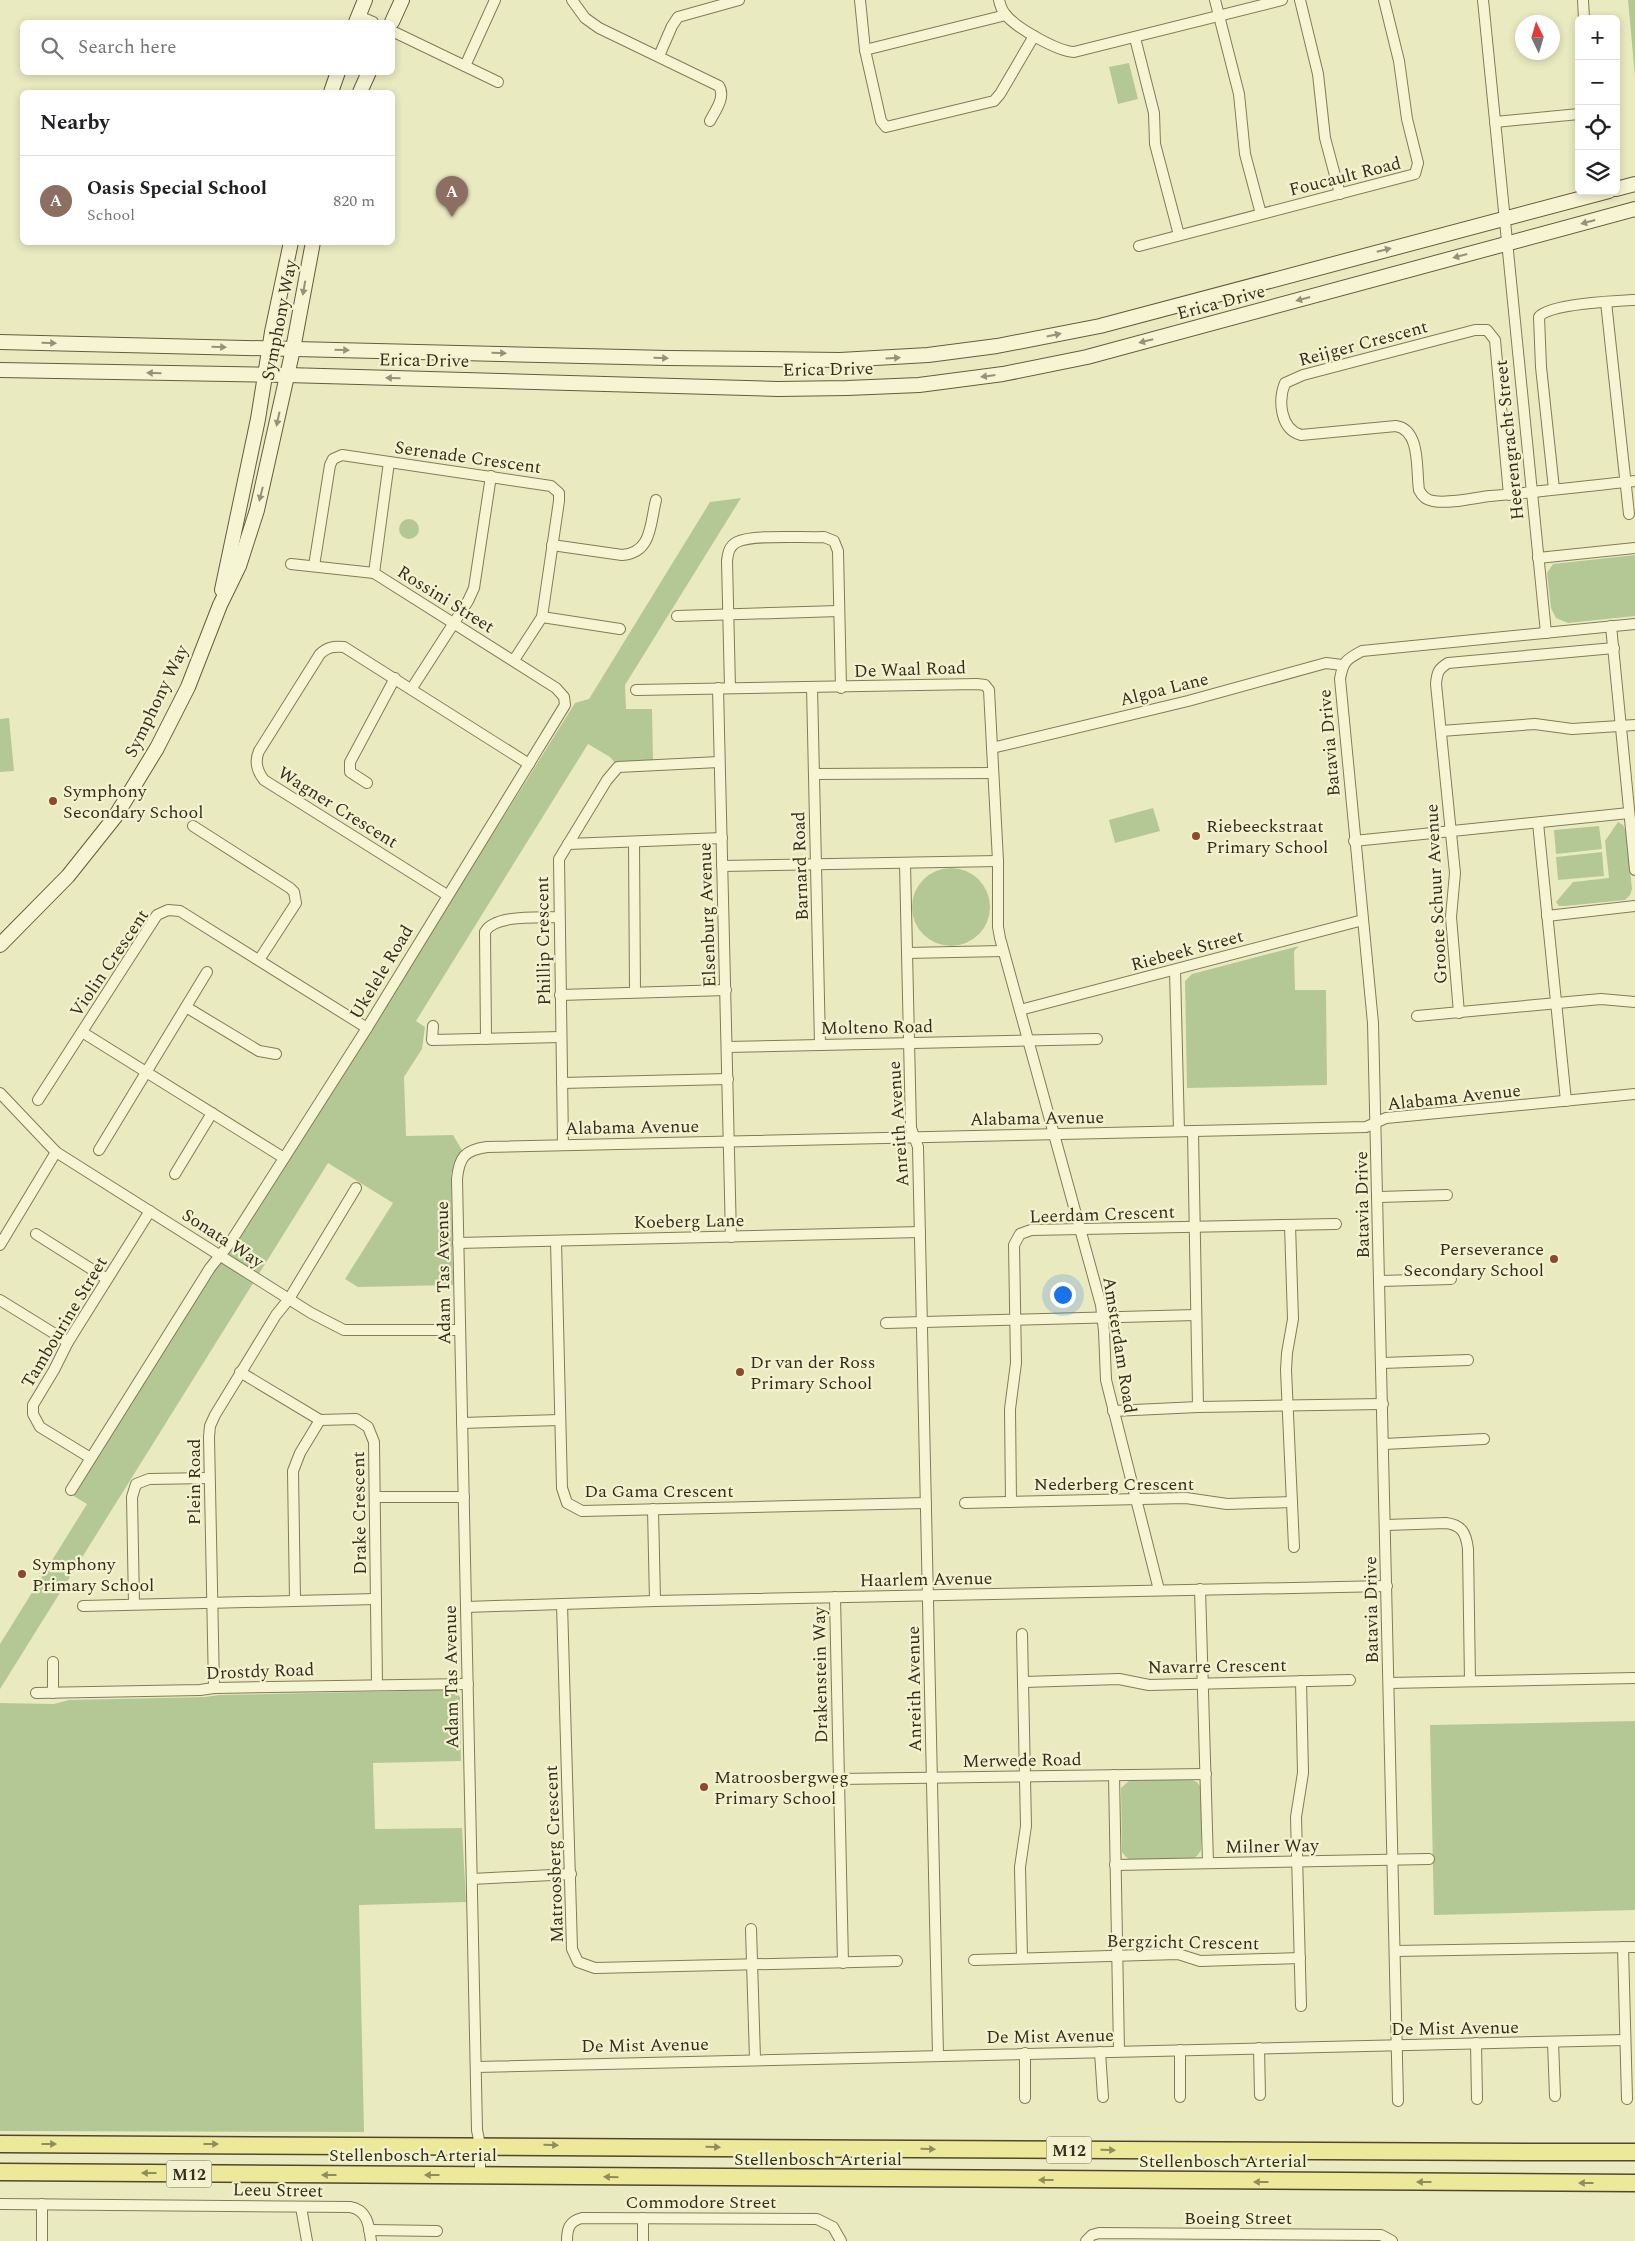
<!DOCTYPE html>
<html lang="en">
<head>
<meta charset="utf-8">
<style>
	body { margin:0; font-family:Spectral,serif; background:#f2f2f2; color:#202124 }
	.controls { position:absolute; right:15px; top:15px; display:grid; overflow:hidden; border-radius:8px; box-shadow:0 2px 8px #0003 }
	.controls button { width:45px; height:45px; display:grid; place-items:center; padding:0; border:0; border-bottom:1px solid #e0e0e0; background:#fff; color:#202124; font:25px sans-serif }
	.compass { position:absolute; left:1515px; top:15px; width:45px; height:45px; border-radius:50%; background:#fff; box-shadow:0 2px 8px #0003; rotate:355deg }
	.you { position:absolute; left:1062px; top:1294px; width:18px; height:18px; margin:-12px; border:4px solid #fff; border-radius:50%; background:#1a73e8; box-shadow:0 0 0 8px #1a73e833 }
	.badge { display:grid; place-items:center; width:32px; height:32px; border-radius:50%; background:#8d482d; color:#fff; font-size:16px; font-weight:700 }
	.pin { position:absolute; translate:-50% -41px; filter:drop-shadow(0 1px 2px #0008) }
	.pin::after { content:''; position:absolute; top:26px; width:18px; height:15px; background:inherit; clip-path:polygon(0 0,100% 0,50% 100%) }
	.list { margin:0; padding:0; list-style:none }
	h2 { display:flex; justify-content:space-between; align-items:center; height:65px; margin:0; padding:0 20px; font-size:21px }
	h2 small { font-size:16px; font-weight:400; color:#757577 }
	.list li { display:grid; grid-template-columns:32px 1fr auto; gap:15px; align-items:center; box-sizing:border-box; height:90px; padding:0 20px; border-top:1px solid #e0e0e0 }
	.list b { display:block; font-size:19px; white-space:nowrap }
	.list p { margin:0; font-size:16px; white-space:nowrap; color:#757577 }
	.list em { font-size:16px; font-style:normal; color:#757577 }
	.icon { flex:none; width:28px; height:28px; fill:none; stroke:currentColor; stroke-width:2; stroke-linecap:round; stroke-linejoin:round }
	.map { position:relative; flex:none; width:1635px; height:2241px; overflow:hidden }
	.search { position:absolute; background:#fff; box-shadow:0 2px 8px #0003; left:20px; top:20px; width:375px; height:55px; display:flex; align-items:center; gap:12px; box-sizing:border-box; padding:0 18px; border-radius:8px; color:#757577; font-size:19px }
	.panel { position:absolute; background:#fff; box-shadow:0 2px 8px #0003; left:20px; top:90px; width:375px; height:155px; border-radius:8px }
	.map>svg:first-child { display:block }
	.green { fill:#b4c895 }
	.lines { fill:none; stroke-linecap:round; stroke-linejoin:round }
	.minor-casing { stroke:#827b59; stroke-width:12 }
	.secondary-casing { stroke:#645c3d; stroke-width:16 }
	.primary-casing { stroke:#50472e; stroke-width:19 }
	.minor { stroke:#f6f5d3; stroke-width:10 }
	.secondary { stroke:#f6f5d3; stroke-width:14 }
	.primary { stroke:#ecea9a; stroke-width:16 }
	.oneway { fill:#949278 }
	.oneway2 { fill:#908c5c }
	.poi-dot { fill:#8d482d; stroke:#f3f2cf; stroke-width:2 }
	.labels { text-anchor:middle; stroke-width:4.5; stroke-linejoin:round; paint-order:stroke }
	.shield { fill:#f3f2cf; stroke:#6d6952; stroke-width:1 }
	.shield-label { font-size:16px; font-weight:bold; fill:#332e1d }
	.street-label { font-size:18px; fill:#332e1d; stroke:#f3f2cf }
	.poi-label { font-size:18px; fill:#332e1d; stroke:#f3f2cf; text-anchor:start }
</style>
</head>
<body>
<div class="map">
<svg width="1635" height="2241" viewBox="0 0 1635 2241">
	<rect width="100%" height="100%" fill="#eaeac0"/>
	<g class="green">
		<path d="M1628,0H1635V76Z"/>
		<path d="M1129,63L1138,99L1118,104L1109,67Z"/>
		<path d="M741,498L625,685L626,709H652L653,761L615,763L610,757L588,744L416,1021L425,1027L422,1049L404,1077L406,1136L453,1135L462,1150L451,1174L453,1285L358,1287L345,1279L393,1203L328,1163L0,1689V1644L87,1504L72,1495L216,1267L233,1249L575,703L589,699L710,502Z"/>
		<circle cx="409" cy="529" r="10"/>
		<path d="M1635,555V616L1568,623L1556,618L1551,608L1547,573L1553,564Z"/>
		<path d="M9,718L14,771L0,772V719Z"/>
		<path d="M1153,808L1160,831L1115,843L1109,820Z"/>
		<path d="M1618,822L1623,825L1626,832L1632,889L1630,895L1625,900L1565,906H1559L1556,902L1573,882L1609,878L1605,841Z"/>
		<path d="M1599,826L1602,849L1556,854L1554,830Z"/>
		<path d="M1602,852L1604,876L1558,880L1556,857Z"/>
		<circle cx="951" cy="907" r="39"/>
		<path d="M1299,946L1294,951L1295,990H1326L1327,1085L1187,1088L1185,981L1192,974Z"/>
		<path d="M454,1690L460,1697L461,1761L373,1763L375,1829L462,1828L466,1902L359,1905L364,2132L0,2131V1703L54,1704L69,1700L205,1697L219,1695Z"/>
		<path d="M1635,1721V1910L1434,1915L1430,1725Z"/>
		<path d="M1190,1779L1197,1782L1201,1788V1850L1197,1856L1192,1859L1130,1860L1126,1857L1122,1852L1121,1788L1129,1781Z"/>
	</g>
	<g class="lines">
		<g class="minor-casing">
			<g id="minor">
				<path d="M572,0L585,18L599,28L719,86C726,97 715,111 710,121"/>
				<path d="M860,0L865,50L881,121L886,127L994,101L1000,94L1034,36"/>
				<path d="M999,0C1000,5 1002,10 1005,14C1016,28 1057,51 1074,52L1282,0"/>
				<path d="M1215,0L1239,94L1245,154L1261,214"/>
				<path d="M1300,0L1318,74L1325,138L1340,194"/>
				<path d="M1483,0L1546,633"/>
				<path d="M1583,0L1584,19"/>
				<path d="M359,16L373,22"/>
				<path d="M392,31L498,82"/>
				<path d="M1135,38L1154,113L1155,144L1179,235"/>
				<path d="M865,50L1006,15"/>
				<path d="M659,56L672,26L678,17L739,0"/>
				<path d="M465,66L495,0"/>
				<path d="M1495,122L1579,114"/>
				<path d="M1139,246L1415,174L1418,163L1407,119L1399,61L1384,0"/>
				<path d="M1606,302L1629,514"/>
				<path d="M1554,489L1541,367L1539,317C1549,304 1616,301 1635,300"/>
				<path d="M1509,495L1495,340L1487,330H1475L1303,375L1285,383C1278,400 1280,429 1301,435L1396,426C1421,430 1416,470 1419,490C1422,496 1426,500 1433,501C1451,504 1473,498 1490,496C1539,492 1587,486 1635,481"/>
				<path d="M552,545L622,555C652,553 650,524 656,500"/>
				<path d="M1538,558L1635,548"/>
				<path d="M314,566L330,465L333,459L342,455L551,486L559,493V501L542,617L514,660"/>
				<path d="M374,573L389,462"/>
				<path d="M677,616L839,611"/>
				<path d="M542,617L620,629"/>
				<path d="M1611,626L1635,870"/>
				<path d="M812,687L820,1044"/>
				<path d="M412,688L468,601L474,588L491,476"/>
				<path d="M718,688L731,1237"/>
				<path d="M730,688L727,561C728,553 729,546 737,542C752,534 805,538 824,537L834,541L838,551L841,688"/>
				<path d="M636,690L977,684L985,685L989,690L998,861V927L1000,938L1101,1305L1104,1331L1106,1380L1159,1590"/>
				<path d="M1441,731L1535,724L1572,729L1635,725"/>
				<path d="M992,748L1188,701L1326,663L1342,665"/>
				<path d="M814,774L993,773"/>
				<path d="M367,783L350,772V762L395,678"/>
				<path d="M1538,823L1566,1101"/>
				<path d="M193,826L290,888L294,892L296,903L259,960"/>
				<path d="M1354,841L1629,813"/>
				<path d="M634,842L635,992"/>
				<path d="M568,844L722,838"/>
				<path d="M905,864L911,1128L918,1147L938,2055"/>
				<path d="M722,866L998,861"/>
				<path d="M447,895L264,780C257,771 254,762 259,751L320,654C327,647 334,646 344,647L529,764"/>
				<path d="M1547,916L1635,906"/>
				<path d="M907,953L1003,951"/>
				<path d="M1175,970L1179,1131"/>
				<path d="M560,995L726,990"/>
				<path d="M186,1007L259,1051L276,1054"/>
				<path d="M1020,1010L1363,920"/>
				<path d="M1459,1013L1451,917L1455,873L1436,684C1437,673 1438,669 1448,663L1614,648"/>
				<path d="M1417,1016L1601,999L1635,1002"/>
				<path d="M433,1026L432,1040L561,1037"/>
				<path d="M82,1032L284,1158"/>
				<path d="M486,1039L485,932C494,914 540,918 558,917"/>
				<path d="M727,1047L1097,1039"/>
				<path d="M562,1083L728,1079"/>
				<path d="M0,1093L56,1152L311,1313L344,1330H460"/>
				<path d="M38,1100L157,915L168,910L180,911L367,1028"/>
				<path d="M1193,1131L1198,1407"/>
				<path d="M563,1145L559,859L607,780L618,767L719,762"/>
				<path d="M99,1150L207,972"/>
				<path d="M175,1174L212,1113"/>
				<path d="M1379,1197L1447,1195"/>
				<path d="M1290,1225L1293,1319L1287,1353L1286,1370L1294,1547"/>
				<path d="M36,1234L107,1279"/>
				<path d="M556,1241L562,1488L567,1503L582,1511L926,1503"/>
				<path d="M458,1243L920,1232"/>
				<path d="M0,1245L56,1152"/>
				<path d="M1380,1281L1451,1279"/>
				<path d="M0,1300L68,1342"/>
				<path d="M886,1323L1196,1315"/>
				<path d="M1382,1363L1468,1360"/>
				<path d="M240,1372L320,1420L356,1419L368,1427L374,1442L377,1684"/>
				<path d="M1113,1411L1198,1407L1383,1404"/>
				<path d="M462,1423L560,1420"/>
				<path d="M1384,1444L1484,1439"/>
				<path d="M89,1457L40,1427L33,1414V1405L54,1370L68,1342L150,1211"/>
				<path d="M71,1490L210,1268L230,1243L367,1028L565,705L564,697L556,688L374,573L291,564"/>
				<path d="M375,1497H464"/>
				<path d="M1011,1502L1010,1409L1016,1363L1014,1245L1020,1234L1031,1230L1336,1224"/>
				<path d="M965,1503L1186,1498L1227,1504L1292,1502"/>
				<path d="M653,1509L655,1601"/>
				<path d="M1386,1525L1446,1523C1462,1525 1466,1533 1468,1549L1470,1681"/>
				<path d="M1200,1589L1208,1863"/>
				<path d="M835,1597L843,1963"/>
				<path d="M295,1600L293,1471L300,1453L320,1420"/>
				<path d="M134,1604L132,1497L136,1484L149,1479L209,1478"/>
				<path d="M562,1604L572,1949L578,1962L595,1968L897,1961"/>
				<path d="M83,1606L376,1599"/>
				<path d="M466,1607L655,1601L1387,1586"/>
				<path d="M53,1662V1693"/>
				<path d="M1024,1682L1119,1679L1149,1685L1350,1680"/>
				<path d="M1389,1683L1635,1678"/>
				<path d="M214,1688L209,1437L210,1426L215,1415L276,1315L289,1299L356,1188"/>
				<path d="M36,1693L200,1690L214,1688L468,1684"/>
				<path d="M1114,1775L1119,2051"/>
				<path d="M839,1779L1206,1774"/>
				<path d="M1115,1865L1429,1859"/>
				<path d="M472,1879L571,1874"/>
				<path d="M751,1929L755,2059"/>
				<path d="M1623,1947L1627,2099"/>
				<path d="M1395,1951L1635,1947"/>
				<path d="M1022,1958L1020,1867L1026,1826L1022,1634"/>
				<path d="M974,1960L1178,1954L1200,1961L1300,1958"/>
				<path d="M1301,2006L1296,1817L1303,1773L1301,1681"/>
				<path d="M1553,2042L1555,2096"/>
				<path d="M1476,2043L1477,2099"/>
				<path d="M1259,2048L1260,2095"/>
				<path d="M1180,2050V2097"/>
				<path d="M1100,2052L1103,2097"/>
				<path d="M1025,2053V2098"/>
				<path d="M476,2067L1625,2040"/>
				<path d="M1398,2101L1373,1023L1340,679C1343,661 1347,659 1362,651L1635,624"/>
				<path d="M480,2175V2145L477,2130L457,1179C459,1157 465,1150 487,1147L1366,1127L1386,1118L1635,1094"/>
				<path d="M0,2204L350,2207C368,2210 369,2226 371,2241"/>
				<path d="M301,2207L307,2241"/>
				<path d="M369,2230L437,2231"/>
				<path d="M42,2241V2204"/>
				<path d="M567,2241C567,2229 569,2221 582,2218L817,2219L833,2227L841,2241"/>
				<path d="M643,2241V2218"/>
				<path d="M1086,2241L1092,2235L1099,2233L1381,2235L1392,2241"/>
			</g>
		</g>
		<g class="secondary-casing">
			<g id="secondary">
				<path d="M356,22L365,0"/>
				<path d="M392,22L402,0"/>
				<path d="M331,92L338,72"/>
				<path d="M360,92L369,72"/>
				<path d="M1616,189L1635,184"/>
				<path d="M0,342L668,358L840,360L928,355L997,346L1100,326L1609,191"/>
				<path d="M0,370L287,375L778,389L847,388L919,385L1003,374L1087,357L1635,209"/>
				<path d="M222,590L258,419L272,332L291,242"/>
				<path d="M0,945L68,876L115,817L157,748L188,687L220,605L239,566L257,510L293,349L313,242"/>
			</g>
		</g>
		<g class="primary-casing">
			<g id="primary">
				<path d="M0,2144C545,2145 1090,2153 1635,2152"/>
				<path d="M0,2172L1635,2183"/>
			</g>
		</g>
		<use href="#minor" class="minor"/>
		<use href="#secondary" class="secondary"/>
		<use href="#primary" class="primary"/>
	</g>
	<defs><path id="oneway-solid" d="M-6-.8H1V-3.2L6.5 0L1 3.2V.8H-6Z" transform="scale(1.25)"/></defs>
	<g class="oneway">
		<use href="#oneway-solid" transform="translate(1588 222) rotate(165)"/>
		<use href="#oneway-solid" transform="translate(1384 250) rotate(-14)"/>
		<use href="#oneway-solid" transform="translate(1460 256) rotate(165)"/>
		<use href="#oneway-solid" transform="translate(304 288) rotate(100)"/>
		<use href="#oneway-solid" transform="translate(1303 299) rotate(165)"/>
		<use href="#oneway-solid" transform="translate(1054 335) rotate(-12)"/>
		<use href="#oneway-solid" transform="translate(1146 341) rotate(166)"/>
		<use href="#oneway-solid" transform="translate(49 343) rotate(1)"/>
		<use href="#oneway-solid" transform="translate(219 347) rotate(2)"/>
		<use href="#oneway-solid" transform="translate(342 350) rotate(2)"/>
		<use href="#oneway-solid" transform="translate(499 353) rotate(1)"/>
		<use href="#oneway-solid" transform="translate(661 358) rotate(2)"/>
		<use href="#oneway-solid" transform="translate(893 358) rotate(-4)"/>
		<use href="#oneway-solid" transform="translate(154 373) rotate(-179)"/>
		<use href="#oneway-solid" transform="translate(988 376) rotate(173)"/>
		<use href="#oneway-solid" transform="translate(393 378) rotate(-179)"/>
		<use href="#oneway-solid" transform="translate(278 419) rotate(102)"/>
		<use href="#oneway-solid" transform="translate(261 494) rotate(104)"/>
	</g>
	<g class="oneway2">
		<use href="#oneway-solid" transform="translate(49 2144)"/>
		<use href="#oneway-solid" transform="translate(211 2144)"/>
		<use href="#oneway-solid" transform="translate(551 2145) rotate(1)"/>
		<use href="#oneway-solid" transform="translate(713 2147) rotate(1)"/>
		<use href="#oneway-solid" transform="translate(928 2149) rotate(1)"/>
		<use href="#oneway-solid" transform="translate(1108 2150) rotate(1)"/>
		<use href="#oneway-solid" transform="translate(149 2173) rotate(-180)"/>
		<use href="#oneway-solid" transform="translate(329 2175) rotate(-180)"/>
		<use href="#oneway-solid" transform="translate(432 2175) rotate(-180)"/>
		<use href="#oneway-solid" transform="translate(611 2177) rotate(-179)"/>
		<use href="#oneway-solid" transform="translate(1046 2180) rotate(-180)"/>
		<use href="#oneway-solid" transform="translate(1261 2182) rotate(-180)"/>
		<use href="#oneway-solid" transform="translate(1424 2182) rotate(-180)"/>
		<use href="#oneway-solid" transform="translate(1586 2183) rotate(-180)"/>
	</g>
	<g class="poi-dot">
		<circle cx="53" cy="801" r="5"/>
		<circle cx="1196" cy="836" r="5"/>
		<circle cx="1554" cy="1259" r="5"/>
		<circle cx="740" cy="1372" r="5"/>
		<circle cx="22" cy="1574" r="5"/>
		<circle cx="704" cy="1787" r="5"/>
	</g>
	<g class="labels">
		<g class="shield">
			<rect x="1046.5" y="2136.5" width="45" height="27" rx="4"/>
			<rect x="166.5" y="2160.5" width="45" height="27" rx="4"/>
		</g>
		<g class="shield-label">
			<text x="1069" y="2156">M12</text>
			<text x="189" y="2180">M12</text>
		</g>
		<g class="street-label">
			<text transform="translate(1345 176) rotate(-14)" y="6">Foucault Road</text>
			<text transform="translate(1221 302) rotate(-15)" y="6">Erica Drive</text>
			<text transform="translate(279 320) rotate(-79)" y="6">Symphony Way</text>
			<text transform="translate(1363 343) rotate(-15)" y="6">Reijger Crescent</text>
			<text transform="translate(424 360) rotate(1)" y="6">Erica Drive</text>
			<text transform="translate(828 369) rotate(-1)" y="6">Erica Drive</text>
			<text transform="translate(1509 440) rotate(-96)" y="6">Heerengracht Street</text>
			<text transform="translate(468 457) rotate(8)" y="6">Serenade Crescent</text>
			<text transform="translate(446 599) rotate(32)" y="6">Rossini Street</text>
			<text transform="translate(910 669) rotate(-2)" y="6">De Waal Road</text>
			<text transform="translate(1164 689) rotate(-14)" y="6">Algoa Lane</text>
			<text transform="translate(156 701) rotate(-64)" y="6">Symphony Way</text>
			<text transform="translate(1329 743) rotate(-95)" y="6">Batavia Drive</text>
			<text transform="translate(338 807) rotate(32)" y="6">Wagner Crescent</text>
			<text transform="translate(800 866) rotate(-92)" y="6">Barnard Road</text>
			<text transform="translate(1436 894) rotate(-93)" y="6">Groote Schuur Avenue</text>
			<text transform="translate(707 915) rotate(-92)" y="6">Elsenburg Avenue</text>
			<text transform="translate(543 941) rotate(-91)" y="6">Phillip Crescent</text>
			<text transform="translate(1187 950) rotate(-15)" y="6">Riebeek Street</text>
			<text transform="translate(109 963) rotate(-56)" y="6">Violin Crescent</text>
			<text transform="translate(381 972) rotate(-59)" y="6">Ukelele Road</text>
			<text transform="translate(877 1027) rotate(-1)" y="6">Molteno Road</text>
			<text transform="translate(1454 1097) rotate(-6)" y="6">Alabama Avenue</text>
			<text transform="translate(1037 1118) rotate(-1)" y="6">Alabama Avenue</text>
			<text transform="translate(898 1124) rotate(-94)" y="6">Anreith Avenue</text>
			<text transform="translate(632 1127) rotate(-1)" y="6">Alabama Avenue</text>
			<text transform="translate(1362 1205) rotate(-91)" y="6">Batavia Drive</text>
			<text transform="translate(1102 1214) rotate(-2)" y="6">Leerdam Crescent</text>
			<text transform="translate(689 1221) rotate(-1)" y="6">Koeberg Lane</text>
			<text transform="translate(223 1238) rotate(33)" y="6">Sonata Way</text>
			<text transform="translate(443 1273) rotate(-91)" y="6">Adam Tas Avenue</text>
			<text transform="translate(64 1322) rotate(-59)" y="6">Tambourine Street</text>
			<text transform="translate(1120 1345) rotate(81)" y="6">Amsterdam Road</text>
			<text transform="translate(194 1482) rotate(-90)" y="6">Plein Road</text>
			<text x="1114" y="1490">Nederberg Crescent</text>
			<text x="659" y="1497">Da Gama Crescent</text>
			<text transform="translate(359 1513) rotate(-91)" y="6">Drake Crescent</text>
			<text transform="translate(926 1579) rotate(-1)" y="6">Haarlem Avenue</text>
			<text transform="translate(1371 1610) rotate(-91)" y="6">Batavia Drive</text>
			<text transform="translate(1217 1666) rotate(-1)" y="6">Navarre Crescent</text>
			<text transform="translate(260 1671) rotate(-2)" y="6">Drostdy Road</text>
			<text transform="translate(820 1675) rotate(-91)" y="6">Drakenstein Way</text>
			<text transform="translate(451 1677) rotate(-91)" y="6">Adam Tas Avenue</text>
			<text transform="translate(914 1689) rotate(-91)" y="6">Anreith Avenue</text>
			<text transform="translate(1022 1760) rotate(-1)" y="6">Merwede Road</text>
			<text transform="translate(1272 1846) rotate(-1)" y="6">Milner Way</text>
			<text transform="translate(554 1854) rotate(-92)" y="6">Matroosberg Crescent</text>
			<text transform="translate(1183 1942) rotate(1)" y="6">Bergzicht Crescent</text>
			<text transform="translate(1455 2028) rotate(-1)" y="6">De Mist Avenue</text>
			<text transform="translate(1050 2036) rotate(-1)" y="6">De Mist Avenue</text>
			<text transform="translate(645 2045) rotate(-1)" y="6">De Mist Avenue</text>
			<text x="413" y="2161">Stellenbosch Arterial</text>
			<text x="818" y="2165">Stellenbosch Arterial</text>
			<text x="1223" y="2167">Stellenbosch Arterial</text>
			<text transform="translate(278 2190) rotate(1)" y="6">Leeu Street</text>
			<text x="701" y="2208">Commodore Street</text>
			<text x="1238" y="2224">Boeing Street</text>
		</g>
		<g class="poi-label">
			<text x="63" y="797">Symphony<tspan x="63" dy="21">Secondary School</tspan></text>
			<text x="1206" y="832">Riebeeckstraat<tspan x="1206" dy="21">Primary School</tspan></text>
			<text x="1544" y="1255" text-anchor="end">Perseverance<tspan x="1544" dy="21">Secondary School</tspan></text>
			<text x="750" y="1368">Dr van der Ross<tspan x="750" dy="21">Primary School</tspan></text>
			<text x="32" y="1570">Symphony<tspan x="32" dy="21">Primary School</tspan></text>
			<text x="714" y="1783">Matroosbergweg<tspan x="714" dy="21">Primary School</tspan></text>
		</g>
	</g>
</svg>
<div class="controls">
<button>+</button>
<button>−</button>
<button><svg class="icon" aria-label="locate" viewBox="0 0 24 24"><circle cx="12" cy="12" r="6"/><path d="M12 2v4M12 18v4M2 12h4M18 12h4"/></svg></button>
<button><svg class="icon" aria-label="layers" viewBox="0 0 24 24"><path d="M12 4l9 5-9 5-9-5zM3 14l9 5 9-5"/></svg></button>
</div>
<svg class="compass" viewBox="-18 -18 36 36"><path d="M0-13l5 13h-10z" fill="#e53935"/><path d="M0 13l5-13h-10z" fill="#757577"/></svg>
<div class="you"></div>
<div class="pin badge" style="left:452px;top:217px;background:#8d6e63">A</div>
<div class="search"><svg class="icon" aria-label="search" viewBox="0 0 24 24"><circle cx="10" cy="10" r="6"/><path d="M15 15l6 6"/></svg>Search here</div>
<section class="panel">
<h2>Nearby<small></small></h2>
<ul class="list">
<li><span class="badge" style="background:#8d6e63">A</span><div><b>Oasis Special School</b><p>School</p></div><em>820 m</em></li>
</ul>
</section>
</div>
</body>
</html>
